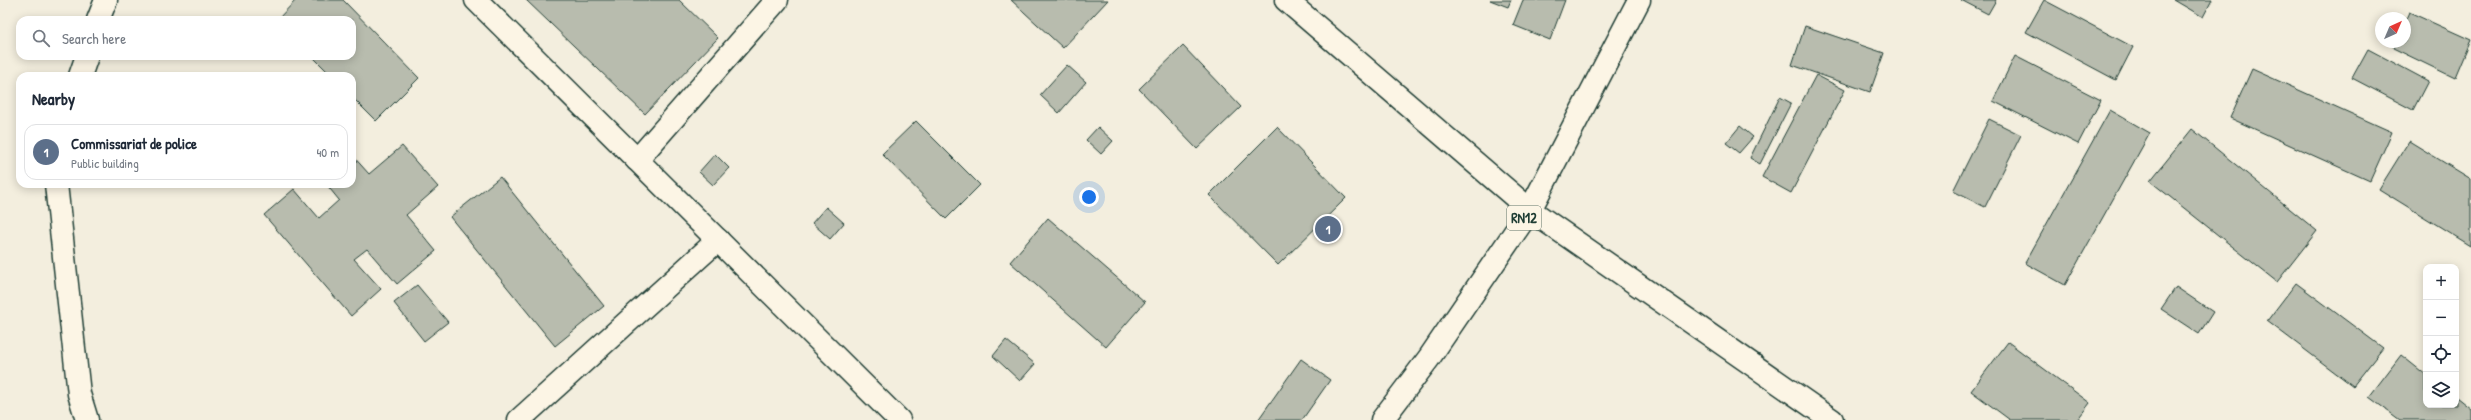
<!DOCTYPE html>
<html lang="en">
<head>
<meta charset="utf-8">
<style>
	body { margin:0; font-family:"Patrick Hand",sans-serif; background:#f2f2f3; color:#1f2937 }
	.controls { position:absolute; right:12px; bottom:12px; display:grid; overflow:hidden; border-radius:8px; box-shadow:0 2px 10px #0003 }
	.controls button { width:36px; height:36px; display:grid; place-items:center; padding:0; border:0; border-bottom:1px solid #e0e1e3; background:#fff; color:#1f2937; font:20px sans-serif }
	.compass { position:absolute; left:2375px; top:12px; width:36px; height:36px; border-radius:50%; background:#fff; box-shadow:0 2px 10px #0003; rotate:44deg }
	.you { position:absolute; left:1089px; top:197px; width:14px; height:14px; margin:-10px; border:3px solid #fff; border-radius:50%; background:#1a73e8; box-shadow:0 0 0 6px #1a73e833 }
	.badge { display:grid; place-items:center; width:26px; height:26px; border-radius:50%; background:#d93025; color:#fff; font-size:13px; font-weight:700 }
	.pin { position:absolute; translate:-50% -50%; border:2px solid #fff; box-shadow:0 1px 4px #0006 }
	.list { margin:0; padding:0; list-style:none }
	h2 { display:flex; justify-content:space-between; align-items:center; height:52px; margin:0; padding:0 16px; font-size:17px }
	h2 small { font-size:13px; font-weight:400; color:#747a83 }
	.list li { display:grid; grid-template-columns:26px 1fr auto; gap:12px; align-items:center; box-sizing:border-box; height:56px; margin:0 8px 8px; padding:0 8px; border:1px solid #e0e1e3; border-radius:12px }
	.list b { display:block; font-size:15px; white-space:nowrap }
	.list p { margin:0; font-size:13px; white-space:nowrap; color:#747a83 }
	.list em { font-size:13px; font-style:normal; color:#747a83 }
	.icon { flex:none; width:22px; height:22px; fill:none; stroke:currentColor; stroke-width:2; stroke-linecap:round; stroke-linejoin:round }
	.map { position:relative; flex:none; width:2471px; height:420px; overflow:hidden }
	.search { position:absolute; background:#fff; box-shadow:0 2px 10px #0003; left:16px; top:16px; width:340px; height:44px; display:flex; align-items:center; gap:10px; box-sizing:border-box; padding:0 14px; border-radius:12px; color:#747a83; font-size:15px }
	.panel { position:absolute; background:#fff; box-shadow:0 2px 10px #0003; left:16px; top:72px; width:340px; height:116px; border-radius:12px }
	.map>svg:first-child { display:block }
	.building { fill:#b8bcae; stroke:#1f3d34 }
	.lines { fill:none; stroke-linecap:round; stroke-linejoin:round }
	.minor-casing { stroke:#1f3d34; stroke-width:25 }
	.secondary-casing { stroke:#1f3d34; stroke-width:25 }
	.primary-casing { stroke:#1f3d34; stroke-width:25 }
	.minor { stroke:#fcf5e5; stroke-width:22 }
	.secondary { stroke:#fcf5e5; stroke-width:22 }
	.primary { stroke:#fcf5e5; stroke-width:22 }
	.labels { text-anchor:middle; stroke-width:3.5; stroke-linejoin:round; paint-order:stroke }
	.shield { fill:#fcf5e5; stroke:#617469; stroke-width:1 }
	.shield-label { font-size:14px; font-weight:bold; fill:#1f3d34 }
</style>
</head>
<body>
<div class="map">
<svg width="2471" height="420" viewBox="0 0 2471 420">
	<rect width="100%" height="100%" fill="#f3eede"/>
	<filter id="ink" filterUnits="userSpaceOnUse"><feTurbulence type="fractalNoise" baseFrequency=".025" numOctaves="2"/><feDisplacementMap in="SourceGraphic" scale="8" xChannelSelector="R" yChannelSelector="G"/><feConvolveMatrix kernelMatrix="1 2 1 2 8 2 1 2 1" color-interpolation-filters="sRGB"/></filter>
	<g filter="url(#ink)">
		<g class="building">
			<path d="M296,0H343L419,78L376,121L352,97V76H332L312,56H352V20H277Z"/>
			<path d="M526,0H679L718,38L645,114Z"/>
			<path d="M1011,0H1108L1063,48Z"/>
			<path d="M1490,0H1511L1508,7Z"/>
			<path d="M1523,0H1565L1550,40L1513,25Z"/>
			<path d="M1961,0H1996L1988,14Z"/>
			<path d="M2044,0L2133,47L2116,80L2026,32Z"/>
			<path d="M2174,0H2212L2203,17Z"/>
			<path d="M2409,12L2471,40L2455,78L2393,48L2396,42H2405V21Z"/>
			<path d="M1805,26L1884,53L1870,92L1792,65Z"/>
			<path d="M1183,46L1241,107L1197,149L1139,89Z"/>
			<path d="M2368,49L2428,81L2413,110L2352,78Z"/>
			<path d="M2015,56L2101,100L2078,144L1993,101Z"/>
			<path d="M1067,65L1086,82L1059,113L1040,95Z"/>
			<path d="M2252,69L2392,132L2370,181L2230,118Z"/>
			<path d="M1816,75L1845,90L1791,193L1762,177Z"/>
			<path d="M1780,97L1791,103L1760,164L1750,158Z"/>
			<path d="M2110,110L2150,133L2065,285L2025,263Z"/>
			<path d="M1989,119L2021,135L1985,207L1953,191Z"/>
			<path d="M916,121L980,185L946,219L882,154Z"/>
			<path d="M1740,126L1753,137L1739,153L1726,143Z"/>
			<path d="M1098,127L1113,141L1101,154L1086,140Z"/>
			<path d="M1277,127L1346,198L1278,265L1209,195Z"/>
			<path d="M2192,129L2317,231L2277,282L2150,181Z"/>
			<path d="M2409,141L2471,179V246L2379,189Z"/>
			<path d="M402,146L438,187L406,215L436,251L397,284L367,249L354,259L381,289L351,316L264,215L294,189L319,218L339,200L326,184H352V155L369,174Z"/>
			<path d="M715,154L729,168L713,185L699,172Z"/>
			<path d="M500,177L604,306L555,346L450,217Z"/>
			<path d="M826,207L844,223L830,239L812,223Z"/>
			<path d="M1048,218L1145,302L1106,347L1010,262Z"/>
			<path d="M2296,283L2383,348L2353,386L2267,321Z"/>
			<path d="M417,285L448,322L424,341L394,303Z"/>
			<path d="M2176,287L2213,312L2199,334L2161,309Z"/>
			<path d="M1006,340L1035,364L1020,381L993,356Z"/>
			<path d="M2008,342L2090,403L2077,420H2010L1971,391Z"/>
			<path d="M2401,355L2426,375V405H2456V397L2471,409V420H2400L2369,397Z"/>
			<path d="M1301,359L1330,380L1302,420H1258Z"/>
		</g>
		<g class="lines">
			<g class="minor-casing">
				<g id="minor">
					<path d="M476,0L899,420"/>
					<path d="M98,20L106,0"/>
					<path d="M80,76L87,56"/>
					<path d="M637,160L777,0"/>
					<path d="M56,184L79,394L87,420"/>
					<path d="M1530,210L1832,420"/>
					<path d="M519,420L718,240"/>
				</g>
			</g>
			<g class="secondary-casing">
				<path id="secondary" d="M1286,0L1530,210"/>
			</g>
			<g class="primary-casing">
				<path id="primary" d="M1382,420L1429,358L1530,210L1639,0"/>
			</g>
			<use href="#minor" class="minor"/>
			<use href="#secondary" class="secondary"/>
			<use href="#primary" class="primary"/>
		</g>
	</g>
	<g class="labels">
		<rect class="shield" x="1507" y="206" width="34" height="24" rx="3"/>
		<g class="shield-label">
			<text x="1524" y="223">RN12</text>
		</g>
	</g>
</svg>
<div class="controls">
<button>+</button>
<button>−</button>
<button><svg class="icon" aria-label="locate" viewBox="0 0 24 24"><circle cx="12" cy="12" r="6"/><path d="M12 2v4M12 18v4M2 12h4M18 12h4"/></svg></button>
<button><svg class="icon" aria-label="layers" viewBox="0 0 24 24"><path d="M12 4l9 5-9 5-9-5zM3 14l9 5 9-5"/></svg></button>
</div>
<svg class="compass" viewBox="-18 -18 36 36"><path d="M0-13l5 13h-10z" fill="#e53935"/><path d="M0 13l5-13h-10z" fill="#747a83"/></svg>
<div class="you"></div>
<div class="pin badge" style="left:1328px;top:229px;background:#5c6f8a">1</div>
<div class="search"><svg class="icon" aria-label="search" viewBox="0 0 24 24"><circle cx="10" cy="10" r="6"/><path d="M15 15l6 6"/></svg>Search here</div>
<section class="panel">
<h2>Nearby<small></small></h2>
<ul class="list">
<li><span class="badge" style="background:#5c6f8a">1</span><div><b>Commissariat de police</b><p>Public building</p></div><em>40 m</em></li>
</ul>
</section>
</div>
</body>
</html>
